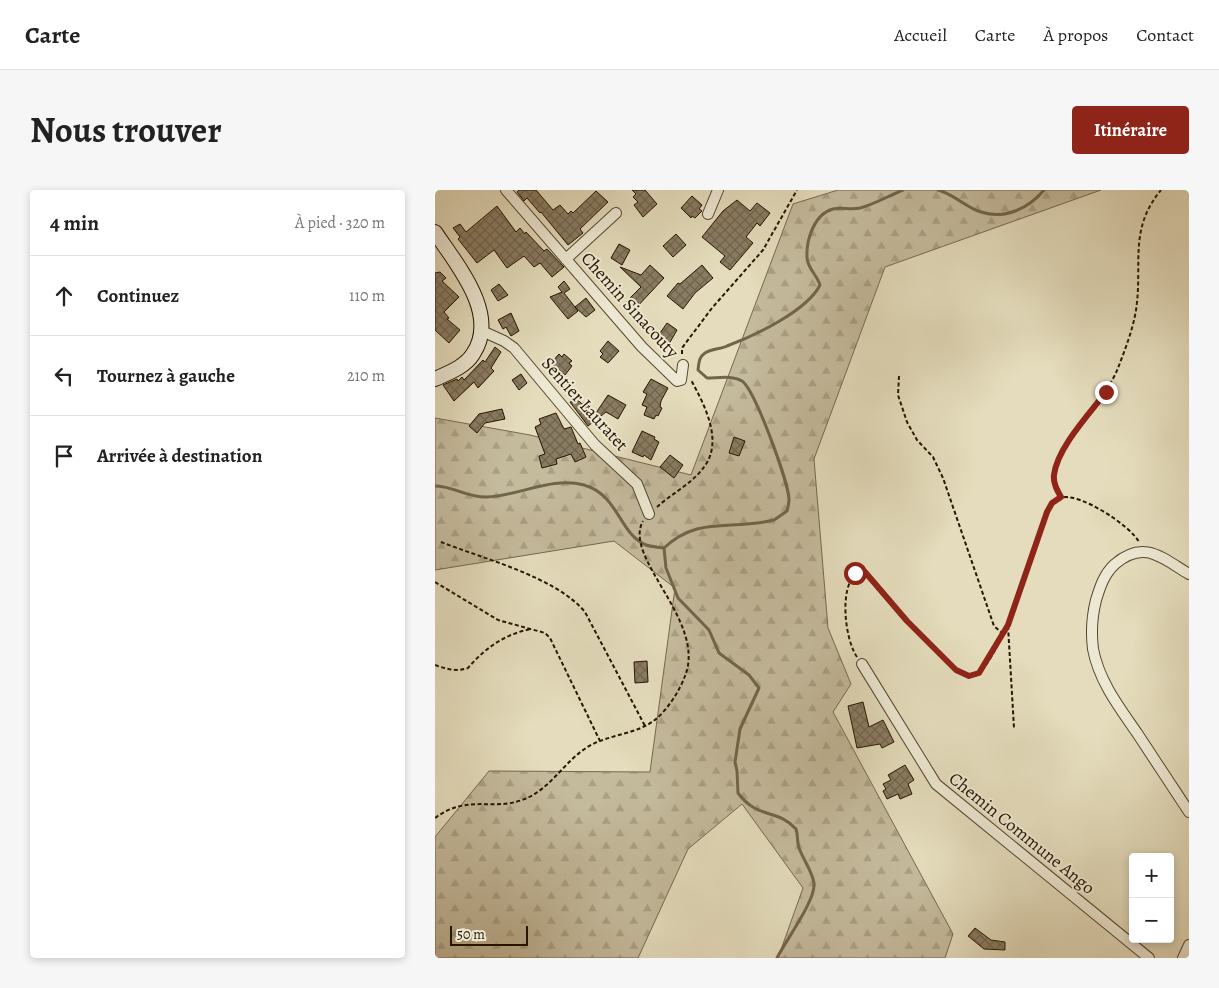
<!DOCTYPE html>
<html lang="fr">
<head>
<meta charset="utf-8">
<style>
	body { margin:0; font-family:Alegreya,serif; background:#f6f6f6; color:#222 }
	.controls { position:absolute; right:15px; bottom:15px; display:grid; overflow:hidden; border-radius:5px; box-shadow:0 2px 8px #0003 }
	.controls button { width:45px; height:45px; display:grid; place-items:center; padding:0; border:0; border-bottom:1px solid #e0e0e0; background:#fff; color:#222; font:25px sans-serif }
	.scale { position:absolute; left:15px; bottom:12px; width:78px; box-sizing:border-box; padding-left:5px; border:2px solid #271500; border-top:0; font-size:14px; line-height:18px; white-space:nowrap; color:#271500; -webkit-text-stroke:4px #ede8d3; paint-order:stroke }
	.stop { position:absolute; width:15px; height:15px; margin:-11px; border:4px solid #8f2418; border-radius:50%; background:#fff }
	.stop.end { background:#8f2418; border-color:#fff; box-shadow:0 1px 5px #0008 }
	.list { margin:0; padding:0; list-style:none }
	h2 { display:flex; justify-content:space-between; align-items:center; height:65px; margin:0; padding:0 20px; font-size:21px }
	h2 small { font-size:16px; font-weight:400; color:#767676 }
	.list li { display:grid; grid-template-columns:32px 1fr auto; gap:15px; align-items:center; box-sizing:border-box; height:80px; padding:0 20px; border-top:1px solid #e0e0e0 }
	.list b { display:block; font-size:19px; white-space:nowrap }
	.list em { font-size:16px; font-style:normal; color:#767676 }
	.icon { flex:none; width:28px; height:28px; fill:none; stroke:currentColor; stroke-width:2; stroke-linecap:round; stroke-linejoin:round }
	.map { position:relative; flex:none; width:754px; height:768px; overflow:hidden; border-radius:5px }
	header { display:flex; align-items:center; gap:30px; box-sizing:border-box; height:70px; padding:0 25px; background:#fff; border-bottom:1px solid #e0e0e0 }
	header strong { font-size:24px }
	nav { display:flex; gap:28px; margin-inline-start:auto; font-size:18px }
	.intro { display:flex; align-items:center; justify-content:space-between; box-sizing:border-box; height:120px; padding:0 30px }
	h1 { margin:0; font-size:35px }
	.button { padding:12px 22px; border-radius:5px; background:#8f2418; color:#fff; font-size:18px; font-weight:700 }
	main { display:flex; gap:30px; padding:0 30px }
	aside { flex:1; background:#fff; border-radius:5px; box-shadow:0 2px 8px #0003 }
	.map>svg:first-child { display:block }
	.forest { fill:url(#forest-firs); stroke:#76684e }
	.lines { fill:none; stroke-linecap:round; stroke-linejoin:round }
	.stream { stroke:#72644a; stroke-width:3 }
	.building { fill:url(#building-cross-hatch); stroke:#271500 }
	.street-casing { stroke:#56472f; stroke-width:12 }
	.secondary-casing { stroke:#271500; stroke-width:16 }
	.path { stroke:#271500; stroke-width:2; stroke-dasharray:4 2.5; stroke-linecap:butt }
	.street { stroke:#ede8d3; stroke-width:10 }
	.secondary { stroke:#ede8d3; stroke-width:14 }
	.route { stroke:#8f2418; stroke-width:6 }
	.labels { text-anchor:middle; stroke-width:4; stroke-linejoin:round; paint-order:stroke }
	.street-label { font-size:18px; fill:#271500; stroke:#ede8d3 }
</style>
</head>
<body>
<header>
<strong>Carte</strong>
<nav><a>Accueil</a><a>Carte</a><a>À propos</a><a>Contact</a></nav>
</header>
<div class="intro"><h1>Nous trouver</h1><a class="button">Itinéraire</a></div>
<main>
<aside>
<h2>4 min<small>À pied · 320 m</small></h2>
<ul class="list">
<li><svg class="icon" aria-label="ahead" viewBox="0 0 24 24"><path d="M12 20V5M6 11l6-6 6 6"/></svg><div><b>Continuez</b></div><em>110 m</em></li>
<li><svg class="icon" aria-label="left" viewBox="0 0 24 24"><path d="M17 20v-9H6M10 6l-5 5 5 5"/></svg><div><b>Tournez à gauche</b></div><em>210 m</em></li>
<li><svg class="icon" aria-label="arrive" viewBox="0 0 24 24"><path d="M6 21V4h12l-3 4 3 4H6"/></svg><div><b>Arrivée à destination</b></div></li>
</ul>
</aside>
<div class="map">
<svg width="754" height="768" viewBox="0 0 754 768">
	<defs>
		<pattern id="forest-firs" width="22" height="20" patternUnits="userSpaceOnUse" patternTransform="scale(1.25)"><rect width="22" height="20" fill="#c4ba9c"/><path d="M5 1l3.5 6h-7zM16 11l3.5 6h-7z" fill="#a89f85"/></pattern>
		<pattern id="building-cross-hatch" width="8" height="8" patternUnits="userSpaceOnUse" patternTransform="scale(1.25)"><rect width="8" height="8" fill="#897c62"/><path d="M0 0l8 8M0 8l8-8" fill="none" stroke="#70644e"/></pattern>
	</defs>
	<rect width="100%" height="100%" fill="#e4dcbc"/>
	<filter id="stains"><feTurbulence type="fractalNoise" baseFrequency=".004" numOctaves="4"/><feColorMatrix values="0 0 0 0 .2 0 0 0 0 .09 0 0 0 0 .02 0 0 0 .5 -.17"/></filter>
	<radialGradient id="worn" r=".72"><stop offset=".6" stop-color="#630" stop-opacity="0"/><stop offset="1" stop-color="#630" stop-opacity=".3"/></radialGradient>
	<path class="forest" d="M403,0H666L450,77L379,269L393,438L416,494L398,522L518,744L510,768H343L368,698L307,614L253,659L203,768H0V647L54,581L215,582L240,398L179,351L0,380V228L95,245L256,285L358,14Z"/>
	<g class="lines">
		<g class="stream">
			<path d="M503,0C519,4 530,17 546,22C570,30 594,18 609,0"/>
			<path d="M0,296C18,296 34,308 52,307C84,306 117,286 149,295C184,305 184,344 211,355C216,357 224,357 229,358"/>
			<path d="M342,768C351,750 381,710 379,693C377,681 368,669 364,658C362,652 363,645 361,639C342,618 323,630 303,603L302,581L300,572L305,539L324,498L314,485L284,463L274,440L243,408L231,378L229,358C261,328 290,339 329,332L339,330L352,321C353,317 354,313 354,309C353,291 320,200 307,191C297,185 283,188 272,188L263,180C264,172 264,167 270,163C276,159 286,159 292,156C319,146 372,121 385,95C382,85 373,79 372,68C371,50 379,24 398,19C406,17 416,20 425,18C440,14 453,6 468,0"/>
		</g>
	</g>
	<g class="building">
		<path d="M84,0H101L118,20L125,15L133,24L136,21L138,23L161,1L173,12L145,39L148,43L133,55L106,22L105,23L92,8L89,11L82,2Z"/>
		<path d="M197,0H210L222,14L208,27L199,15L203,12L198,7L201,4Z"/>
		<path d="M257,6L267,15L264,19L267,21L260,28L257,26L256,28L246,18Z"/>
		<path d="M302,10L315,21L322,13L335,23L325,36L322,33L311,47L318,53L295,80L285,72L290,66L267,47L288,21Z"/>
		<path d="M62,16L81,42L85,38L90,44L91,42L109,61L112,59L129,77L117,87L105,73L99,77L89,66L72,78L59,60L42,73L23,49L25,47L18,38L25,34L31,42Z"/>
		<path d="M241,44L251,55L238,67L228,56Z"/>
		<path d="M184,54L195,60L187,75L176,68Z"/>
		<path d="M215,75L229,88L199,120L191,112L206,97L185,77L206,85Z"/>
		<path d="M267,75L278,88L260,103L248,119L232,106L243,93L245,94Z"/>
		<path d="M5,82L11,88L7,91L24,107L9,122L14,128L12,129L25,140L14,153L0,140V83Z"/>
		<path d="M129,91L135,99L129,103L143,121L133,129L115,107L127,102L123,97Z"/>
		<path d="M64,94L73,105L63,111L56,100Z"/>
		<path d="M151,108L160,120L151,127L140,117Z"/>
		<path d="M76,123L84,141L76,146L71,137L68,139L63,130Z"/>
		<path d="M232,133L242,140L234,154L223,146Z"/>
		<path d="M173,151L184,161L173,173L165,167L168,164L165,161Z"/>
		<path d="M60,157L66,162L56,178L59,181L43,198L39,192L19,211L8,195L22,189L23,191L27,187L29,190L48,170L50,172Z"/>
		<path d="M124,164L127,167L129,164L137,171L134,173L137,176L130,185L116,173Z"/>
		<path d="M86,184L92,193L84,200L77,190Z"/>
		<path d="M216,189L233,198L226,211L225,217L227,218L223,226L221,225L219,229L209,225L212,217L207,215L212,204L208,202Z"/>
		<path d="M173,205L191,215L183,229L171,222L153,236L135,212L144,211L147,214L150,212L161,223Z"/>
		<path d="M67,219L70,229L50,233L42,243L34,236L44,224Z"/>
		<path d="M121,223L129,239L136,237L143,254L145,253L151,267L140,272L136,264L121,269L122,274L107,278L104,266L110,264L100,237L106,234L104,229Z"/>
		<path d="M207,241L220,247L219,249L224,252L216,270L209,265L208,267L197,262Z"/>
		<path d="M299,247L310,251L304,266L294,263Z"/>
		<path d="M235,265L248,275L239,288L225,277Z"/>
		<path d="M212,471L213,492L200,493L199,472Z"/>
		<path d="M428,512L434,537L448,530L459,552L447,558L445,554L422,558L413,516Z"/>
		<path d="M470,575L479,590L473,594L477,604L465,609L463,604L452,609L448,601L451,599L448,594L456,590L453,585Z"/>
		<path d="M540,738L556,750L570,752V760L549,759L533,746Z"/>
	</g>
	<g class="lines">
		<g class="street-casing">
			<g id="street">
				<path d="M71,0L207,157L242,191L246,190L248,175"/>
				<path d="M273,24L283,0"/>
				<path d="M131,69L181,23"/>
				<path d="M47,141L69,151L79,158L160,255L202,294L214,324"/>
				<path d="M754,384C727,368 709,349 680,374C669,384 665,397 661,410C657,426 656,443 658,459C664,491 684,517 702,543C719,569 737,596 754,622"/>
				<path d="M427,474L501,594L714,768"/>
				<path d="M748,768L754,755"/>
			</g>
		</g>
		<g class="secondary-casing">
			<path id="secondary" d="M0,42C21,74 65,124 38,164C30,177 13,183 0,189"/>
		</g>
		<g class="path">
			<path d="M247,164V158L277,118L328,60L362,0"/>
			<path d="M464,186L463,205L472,232L482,250L498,267L508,288L559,436L568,444"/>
			<path d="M625,307C622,301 619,293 619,286C622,252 670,212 683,178C690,160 698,139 701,120C708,74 693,40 726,0"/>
			<path d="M222,317C236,304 258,293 269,277C289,251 269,214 256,190"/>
			<path d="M6,352C49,369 121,387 150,422L210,536"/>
			<path d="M0,392L63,430L110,443L115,448L165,551"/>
			<path d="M573,436L579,538"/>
			<path d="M422,467C410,450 403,395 423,382L433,385L472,431L521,480L529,484L539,486C566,474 601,353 612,322C615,316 618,310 625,308C643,301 696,336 704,352"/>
			<path d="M0,475C11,479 21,482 33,478C50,458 70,444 96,439"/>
			<path d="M0,628C32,604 57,621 87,610C114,601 128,573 151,558C172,544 202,545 221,529C233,519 245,500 250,486C272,431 187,368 208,331"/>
		</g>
		<use href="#street" class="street"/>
		<use href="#secondary" class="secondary"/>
	</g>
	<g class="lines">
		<path class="route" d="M420,383L430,382L472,431L521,480L534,486L544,483L573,435L612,322L617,313L626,307C622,300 618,293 619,285C622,258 655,223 671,202"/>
	</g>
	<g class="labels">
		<g class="street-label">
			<text transform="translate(195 115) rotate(48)" y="6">Chemin Sinacouty</text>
			<text transform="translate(150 214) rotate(48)" y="6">Sentier Lauratet</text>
			<text transform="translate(587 643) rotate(39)" y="6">Chemin Commune Ango</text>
		</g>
	</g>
	<rect width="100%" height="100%" filter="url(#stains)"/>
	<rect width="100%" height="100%" fill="url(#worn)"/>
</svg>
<div class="controls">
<button>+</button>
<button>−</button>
</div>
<div class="scale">50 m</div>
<div class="stop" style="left:420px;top:383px"></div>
<div class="stop end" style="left:671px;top:202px"></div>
</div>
</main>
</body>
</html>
